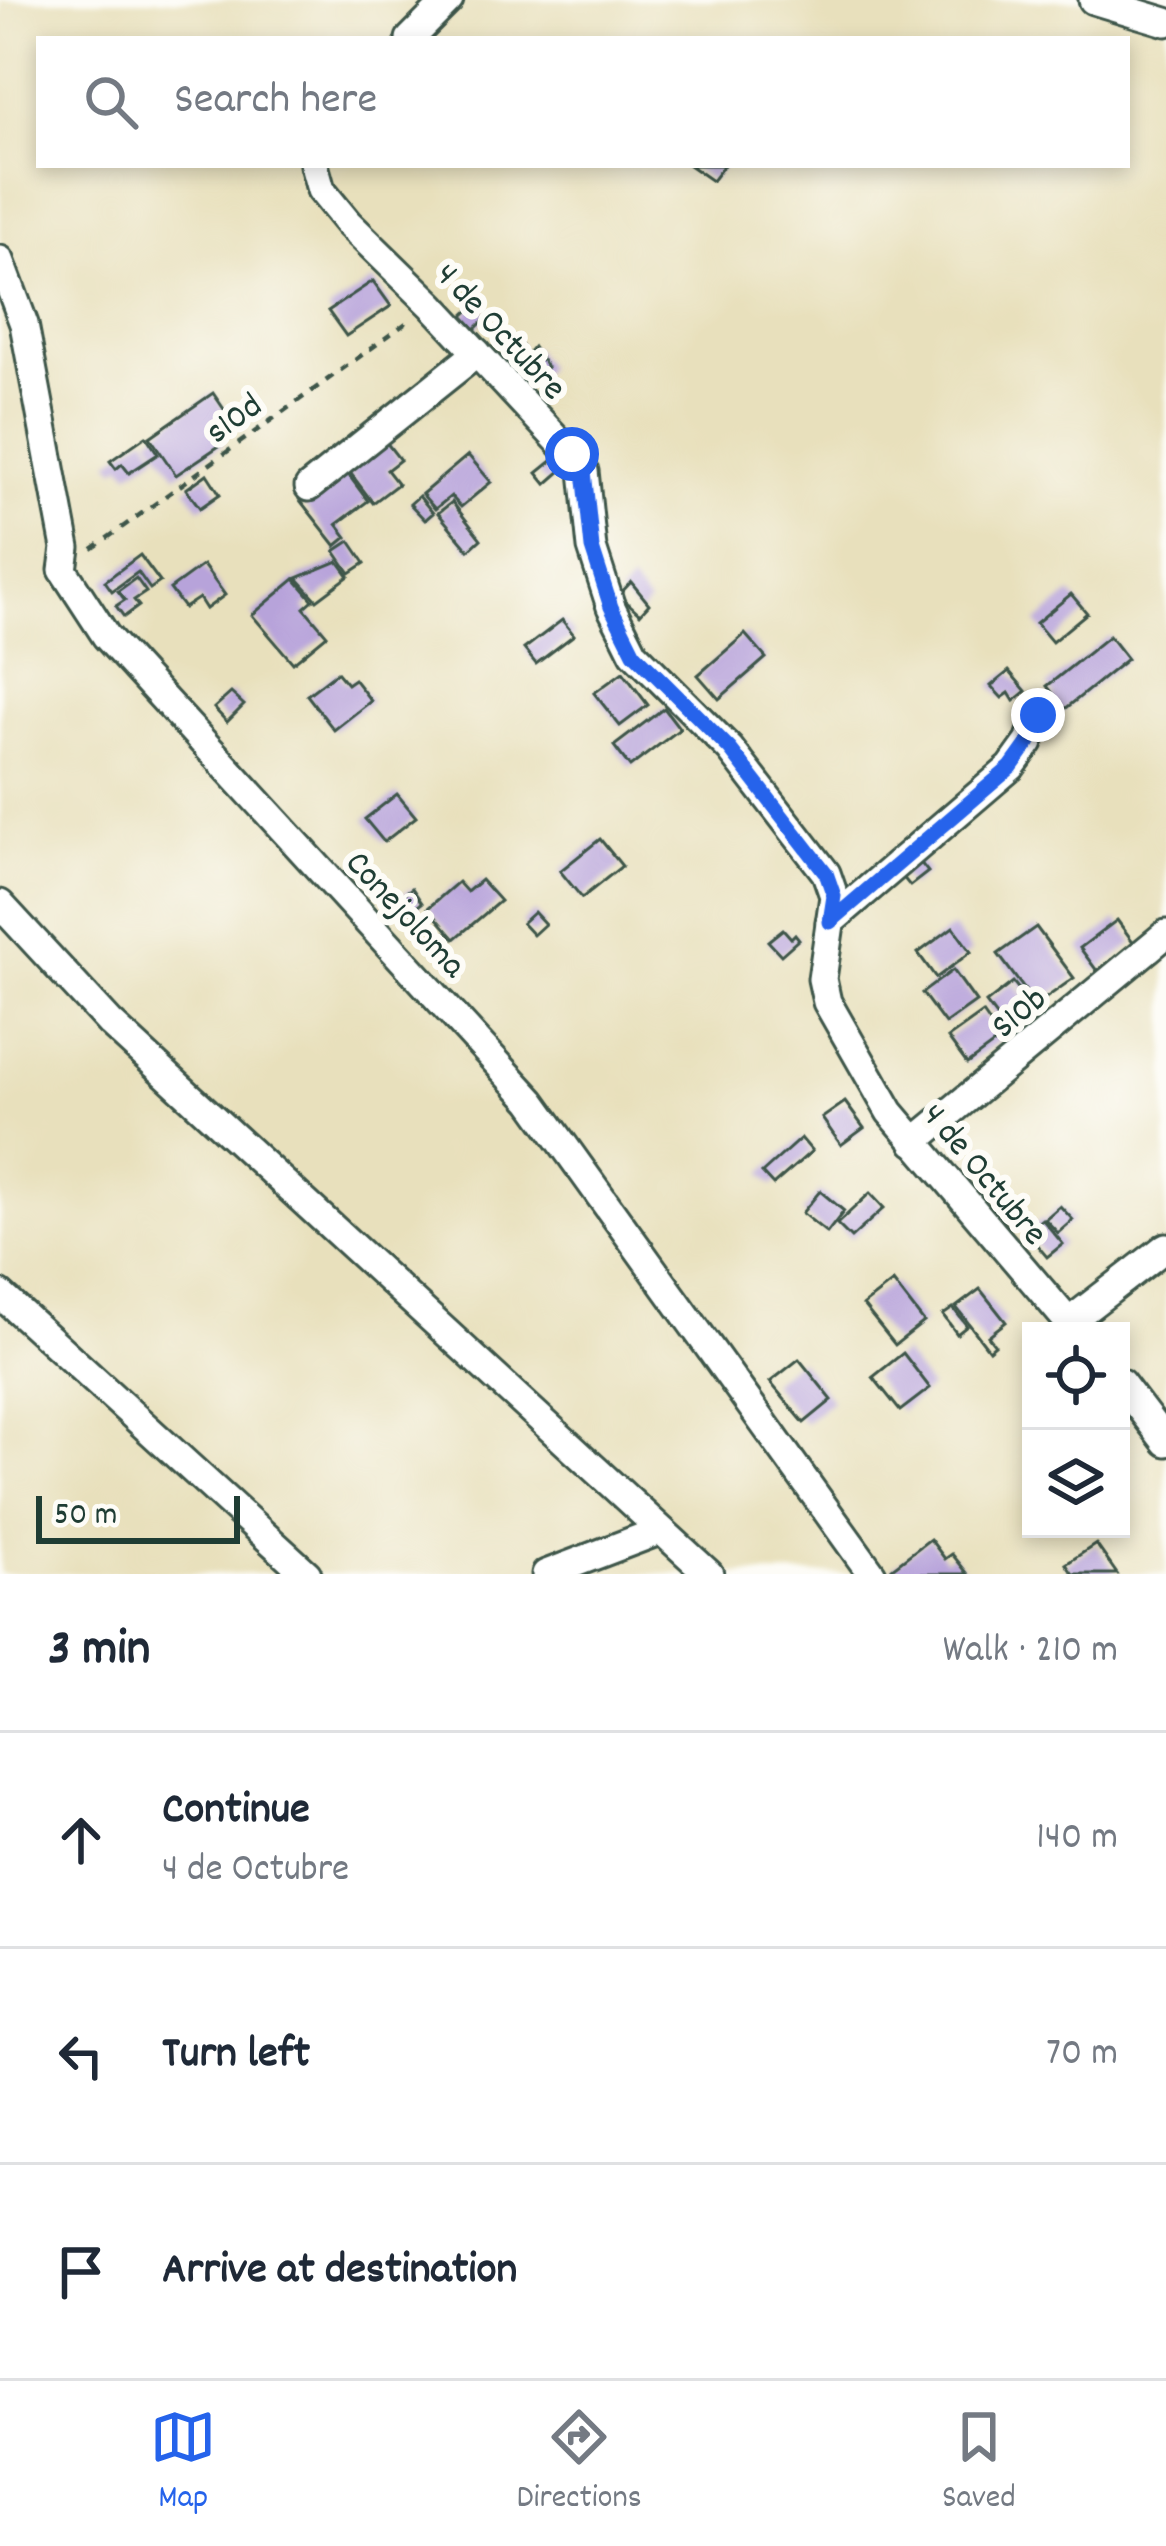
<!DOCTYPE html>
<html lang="en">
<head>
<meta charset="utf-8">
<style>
	body { margin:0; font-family:Dekko,sans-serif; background:#f6f6f7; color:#1f2937 }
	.controls { position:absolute; right:36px; bottom:36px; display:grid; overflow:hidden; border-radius:0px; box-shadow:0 6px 18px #0003 }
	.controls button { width:108px; height:108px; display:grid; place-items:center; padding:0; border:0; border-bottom:3px solid #e0e1e3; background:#fff; color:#1f2937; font:60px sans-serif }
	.scale { position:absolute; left:36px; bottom:30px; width:204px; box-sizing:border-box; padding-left:12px; border:6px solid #1f3d34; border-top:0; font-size:33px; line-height:42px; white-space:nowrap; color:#1f3d34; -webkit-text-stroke:9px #fdfcf7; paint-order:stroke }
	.stop { position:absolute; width:36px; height:36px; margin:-27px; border:9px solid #2563eb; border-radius:50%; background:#fff }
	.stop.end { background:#2563eb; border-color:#fff; box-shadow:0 3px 12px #0008 }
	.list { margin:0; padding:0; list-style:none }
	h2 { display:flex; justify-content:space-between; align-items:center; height:156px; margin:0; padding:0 48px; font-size:51px }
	h2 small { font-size:39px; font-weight:400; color:#747a83 }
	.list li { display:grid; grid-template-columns:78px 1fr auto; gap:36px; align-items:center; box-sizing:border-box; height:216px; padding:0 48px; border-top:3px solid #e0e1e3 }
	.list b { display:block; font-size:45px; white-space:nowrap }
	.list p { margin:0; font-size:39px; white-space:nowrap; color:#747a83 }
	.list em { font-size:39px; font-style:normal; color:#747a83 }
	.icon { flex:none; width:66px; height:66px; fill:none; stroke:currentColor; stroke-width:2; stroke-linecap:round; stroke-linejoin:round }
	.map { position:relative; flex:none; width:1166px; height:1574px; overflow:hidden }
	.search { position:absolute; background:#fff; box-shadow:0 6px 18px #0003; left:36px; right:36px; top:36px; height:132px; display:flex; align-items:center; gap:30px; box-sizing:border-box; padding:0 42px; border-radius:0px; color:#747a83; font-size:45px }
	.sheet { height:804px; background:#fff }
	nav { display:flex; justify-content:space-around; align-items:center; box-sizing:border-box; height:168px; border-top:3px solid #e0e1e3; background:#fff; font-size:33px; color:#747a83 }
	nav a { display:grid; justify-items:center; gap:6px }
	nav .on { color:#2563eb }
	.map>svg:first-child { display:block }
	.building { fill:#b7a3da }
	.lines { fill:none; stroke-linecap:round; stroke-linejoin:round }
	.minor-casing { stroke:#3d5548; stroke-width:33 }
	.path { stroke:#3d5548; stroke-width:4.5; stroke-dasharray:9 9; stroke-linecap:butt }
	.minor { stroke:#fff; stroke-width:27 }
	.route { stroke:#2563eb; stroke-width:15 }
	.labels { text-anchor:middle; stroke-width:12; stroke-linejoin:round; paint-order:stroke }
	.street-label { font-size:36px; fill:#1f3d34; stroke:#fdfcf7 }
</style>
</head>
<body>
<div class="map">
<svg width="1166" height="1574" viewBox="0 0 1166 1574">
	<rect width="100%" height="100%" fill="#fdfcf7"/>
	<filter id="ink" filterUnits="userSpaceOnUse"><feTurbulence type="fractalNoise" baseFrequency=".00833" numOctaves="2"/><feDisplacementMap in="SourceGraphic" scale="24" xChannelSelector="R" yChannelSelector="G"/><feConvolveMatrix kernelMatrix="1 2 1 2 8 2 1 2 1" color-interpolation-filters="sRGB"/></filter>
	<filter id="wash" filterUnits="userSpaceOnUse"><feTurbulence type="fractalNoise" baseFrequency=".004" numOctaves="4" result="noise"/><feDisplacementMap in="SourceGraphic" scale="48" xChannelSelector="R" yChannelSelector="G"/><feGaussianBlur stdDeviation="2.7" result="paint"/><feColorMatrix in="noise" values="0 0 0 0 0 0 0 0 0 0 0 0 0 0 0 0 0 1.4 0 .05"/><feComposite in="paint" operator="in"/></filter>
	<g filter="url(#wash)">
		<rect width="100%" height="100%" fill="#e8e0bc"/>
		<g id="blocks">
			<g class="building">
				<path d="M689,165H724L712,181Z"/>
				<path d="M373,281L391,306L346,336L328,311Z"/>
				<path d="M477,303L489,315L475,329L463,316Z"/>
				<path d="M510,332L522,346L512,355L500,341Z"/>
				<path d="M533,347L547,367L539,375L522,360Z"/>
				<path d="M213,393L234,424L220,434L225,442L176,475L150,437Z"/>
				<path d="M379,433L400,460L387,470L398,484L373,503L342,462Z"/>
				<path d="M146,436L158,454L129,473L122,464L116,469L110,461Z"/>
				<path d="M468,455L491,482L461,507L451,496L435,509L422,494Z"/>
				<path d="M553,460L562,470L546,484L537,473Z"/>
				<path d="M342,466L368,501L337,524L347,537L336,546L299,499Z"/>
				<path d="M207,474L220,494L200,508L186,489Z"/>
				<path d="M419,496L433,513L425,520L410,504Z"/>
				<path d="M452,502L481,539L469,550L438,513Z"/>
				<path d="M350,541L365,563L350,573L335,551Z"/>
				<path d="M140,555L160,582L150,589L138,572L112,591L105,581Z"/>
				<path d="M338,561L349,576L317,600L297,578Z"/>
				<path d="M203,565L225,595L206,609L199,598L184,608L170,589Z"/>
				<path d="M136,578L146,592L134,600L139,606L124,617L116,606L125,600L118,591Z"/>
				<path d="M295,579L313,600L304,608L327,635L293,663L252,615Z"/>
				<path d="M631,582L649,604L640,614L619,595Z"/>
				<path d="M1071,594L1087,613L1052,642L1036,623Z"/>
				<path d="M562,620L574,635L536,664L524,649Z"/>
				<path d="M745,634L766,658L719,699L698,675Z"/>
				<path d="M1109,636L1127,659L1054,718L1044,706L1055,696L1047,686Z"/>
				<path d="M1009,671L1026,691L1014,701L1009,693L1002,698L991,686Z"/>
				<path d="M337,672L347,684L354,679L371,701L334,730L307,695Z"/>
				<path d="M623,672L648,705L620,726L594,693Z"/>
				<path d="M231,693L244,705L227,722L214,708Z"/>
				<path d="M664,708L680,729L630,767L614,746Z"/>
				<path d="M397,794L416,817L384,842L365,819Z"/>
				<path d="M600,839L622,866L582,898L560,871Z"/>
				<path d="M916,857L928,872L910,886L898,871Z"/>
				<path d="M481,880L500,901L455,939L428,908L458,882L467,892Z"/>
				<path d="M412,888L422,903L411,911L401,896Z"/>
				<path d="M534,912L545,924L533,935L522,923Z"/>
				<path d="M1117,920L1134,943L1097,971L1080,948Z"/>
				<path d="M953,927L971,952L936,978L918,953Z"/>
				<path d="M1036,927L1074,978L1036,1005L998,954Z"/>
				<path d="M783,929L791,938L795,934L799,939L781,955L768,941Z"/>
				<path d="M953,970L976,1002L945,1024L922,993Z"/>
				<path d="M1013,982L1029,1002L1001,1023L986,1003Z"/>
				<path d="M983,1013L1001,1039L967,1064L948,1038Z"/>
				<path d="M845,1102L864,1128L841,1145L822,1118Z"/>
				<path d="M801,1138L812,1151L773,1185L762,1173Z"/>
				<path d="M820,1191L844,1211L827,1233L802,1213Z"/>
				<path d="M870,1193L884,1208L851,1238L837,1224Z"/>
				<path d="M1060,1206L1073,1220L1058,1233L1045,1219Z"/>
				<path d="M1042,1219L1063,1244L1047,1257L1026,1232Z"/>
				<path d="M893,1282L924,1322L895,1345L863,1305Z"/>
				<path d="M980,1289L1006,1322L988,1336L995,1345L989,1350L956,1307Z"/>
				<path d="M953,1308L967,1326L957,1334L943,1315Z"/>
				<path d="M903,1353L930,1388L900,1411L873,1377Z"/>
				<path d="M799,1359L832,1400L804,1423L770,1382Z"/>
				<path d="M930,1539L945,1559L952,1554L968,1574H896L892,1568Z"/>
				<path d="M1096,1544L1117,1574H1073L1066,1564Z"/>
			</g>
		</g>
	</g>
	<g filter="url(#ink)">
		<use href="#blocks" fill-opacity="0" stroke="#3d5548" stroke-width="3"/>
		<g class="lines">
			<g class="minor-casing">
				<g id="minor">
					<path d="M1093,0L1166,22"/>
					<path d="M410,39L449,0"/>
					<path d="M314,165L321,190L348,223L432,305L571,454L584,471L592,548L611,607L634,653L730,749L826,873L834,896L822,979L827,1002L890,1112L1076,1331"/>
					<path d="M0,260L24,324L66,548L63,570L106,636L532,1101L872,1574"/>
					<path d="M309,487L477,353"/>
					<path d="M0,904L110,1023L709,1574"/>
					<path d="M830,922L1011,767L1029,742L1038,715"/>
					<path d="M914,1142L1166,934"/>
					<path d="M0,1294L307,1574"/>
					<path d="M1069,1322L1166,1247"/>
					<path d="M1121,1383L1166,1442"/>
					<path d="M546,1574L659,1531"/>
				</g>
			</g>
			<path class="path" d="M92,549L409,321"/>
			<use href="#minor" class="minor"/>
		</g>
	</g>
	<g class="lines" filter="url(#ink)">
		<path class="route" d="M572,454L584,471L592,548L611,607L634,653L730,749L826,873L834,896L830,922L1011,767L1029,742L1038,715"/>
	</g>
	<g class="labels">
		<g class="street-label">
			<text transform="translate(503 329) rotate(47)" y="13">4 de Octubre</text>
			<text transform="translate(232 416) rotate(-36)" y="13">s10d</text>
			<text transform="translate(408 912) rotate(47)" y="13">Conejoloma</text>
			<text transform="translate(1017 1010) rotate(-40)" y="13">S10b</text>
			<text transform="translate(987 1172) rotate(50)" y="13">4 de Octubre</text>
		</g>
	</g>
</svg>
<div class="controls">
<button><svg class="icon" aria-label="locate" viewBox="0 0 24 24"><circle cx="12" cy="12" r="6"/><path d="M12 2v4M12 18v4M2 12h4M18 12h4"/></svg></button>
<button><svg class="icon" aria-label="layers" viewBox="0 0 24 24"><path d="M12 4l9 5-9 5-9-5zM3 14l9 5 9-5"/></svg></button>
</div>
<div class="scale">50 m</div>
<div class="stop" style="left:572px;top:454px"></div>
<div class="stop end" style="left:1038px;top:715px"></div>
<div class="search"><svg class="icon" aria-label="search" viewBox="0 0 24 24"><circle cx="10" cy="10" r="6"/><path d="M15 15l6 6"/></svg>Search here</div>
</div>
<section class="sheet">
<h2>3 min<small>Walk · 210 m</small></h2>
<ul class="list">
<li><svg class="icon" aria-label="ahead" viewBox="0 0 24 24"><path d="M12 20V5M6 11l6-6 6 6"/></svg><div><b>Continue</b><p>4 de Octubre</p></div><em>140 m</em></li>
<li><svg class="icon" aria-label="left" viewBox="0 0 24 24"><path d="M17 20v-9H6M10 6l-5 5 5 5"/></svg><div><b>Turn left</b></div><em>70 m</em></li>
<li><svg class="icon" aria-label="arrive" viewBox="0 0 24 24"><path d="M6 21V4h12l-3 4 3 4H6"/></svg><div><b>Arrive at destination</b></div></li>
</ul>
</section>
<nav>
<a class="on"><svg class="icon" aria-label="map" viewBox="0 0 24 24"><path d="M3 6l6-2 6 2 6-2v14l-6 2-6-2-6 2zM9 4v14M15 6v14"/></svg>Map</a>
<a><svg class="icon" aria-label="directions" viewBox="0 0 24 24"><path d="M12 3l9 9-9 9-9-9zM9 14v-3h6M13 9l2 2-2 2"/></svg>Directions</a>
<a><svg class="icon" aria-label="saved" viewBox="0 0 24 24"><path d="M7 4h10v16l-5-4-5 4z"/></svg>Saved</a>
</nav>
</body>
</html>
